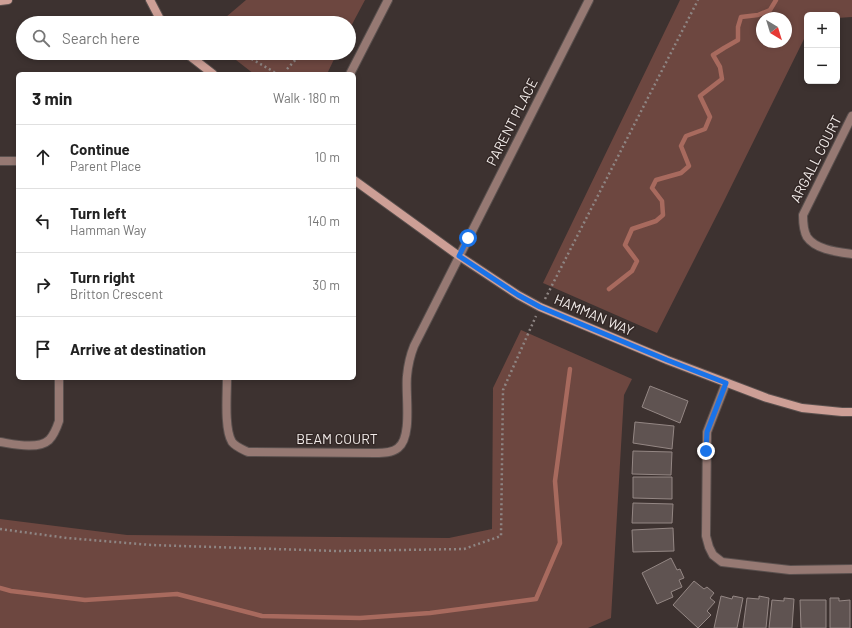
<!DOCTYPE html>
<html lang="en">
<head>
<meta charset="utf-8">
<style>
	body { margin:0; font-family:Barlow,sans-serif; background:#f6f6f6; color:#222 }
	.controls { position:absolute; right:12px; top:12px; display:grid; overflow:hidden; border-radius:6px; box-shadow:0 2px 6px #0003 }
	.controls button { width:36px; height:36px; display:grid; place-items:center; padding:0; border:0; border-bottom:1px solid #e0e0e0; background:#fff; color:#222; font:20px sans-serif }
	.compass { position:absolute; left:756px; top:12px; width:36px; height:36px; border-radius:50%; background:#fff; box-shadow:0 2px 6px #0003; rotate:142deg }
	.stop { position:absolute; width:12px; height:12px; margin:-9px; border:3px solid #1a73e8; border-radius:50%; background:#fff }
	.stop.end { background:#1a73e8; border-color:#fff; box-shadow:0 1px 4px #0008 }
	.list { margin:0; padding:0; list-style:none }
	h2 { display:flex; justify-content:space-between; align-items:center; height:52px; margin:0; padding:0 16px; font-size:17px }
	h2 small { font-size:13px; font-weight:400; color:#767676 }
	.list li { display:grid; grid-template-columns:26px 1fr auto; gap:12px; align-items:center; box-sizing:border-box; height:64px; padding:0 16px; border-top:1px solid #e0e0e0 }
	.list b { display:block; font-size:15px; white-space:nowrap }
	.list p { margin:0; font-size:13px; white-space:nowrap; color:#767676 }
	.list em { font-size:13px; font-style:normal; color:#767676 }
	.icon { flex:none; width:22px; height:22px; fill:none; stroke:currentColor; stroke-width:2; stroke-linecap:round; stroke-linejoin:round }
	.map { position:relative; flex:none; width:852px; height:628px; overflow:hidden }
	.search { position:absolute; background:#fff; box-shadow:0 2px 6px #0003; left:16px; top:16px; width:340px; height:44px; display:flex; align-items:center; gap:10px; box-sizing:border-box; padding:0 14px; border-radius:22px; color:#767676; font-size:15px }
	.panel { position:absolute; background:#fff; box-shadow:0 2px 6px #0003; left:16px; top:72px; width:340px; height:308px; border-radius:6px }
	.map>svg:first-child { display:block }
	.green { fill:#6d4740; fill-rule:evenodd }
	.lines { fill:none; stroke-linecap:round; stroke-linejoin:round }
	.stream { stroke:#a86a5e; stroke-width:4.5 }
	.building { fill:#5f5351; stroke:#948784 }
	.street-casing { stroke:#5a504e; stroke-width:10 }
	.secondary-casing { stroke:#5a504e; stroke-width:10 }
	.path { stroke:#8e8583; stroke-width:2.5; stroke-dasharray:2 3; stroke-linecap:butt }
	.street { stroke:#967973; stroke-width:8 }
	.secondary { stroke:#cd9f96; stroke-width:8 }
	.route { stroke:#1a73e8; stroke-width:5 }
	.labels { text-anchor:middle; stroke-width:3; stroke-linejoin:round; paint-order:stroke }
	.street-label { font-size:14px; fill:#f3ecea; stroke:#332826 }
</style>
</head>
<body>
<div class="map">
<svg width="852" height="628" viewBox="0 0 852 628">
	<rect width="100%" height="100%" fill="#3d3230"/>
	<g class="green">
		<path d="M246,0H365L349,30V23H219Z"/>
		<path d="M680,0H852V17L837,18V15H807V37L804,39L723,203L657,333L543,283ZM762,18H786V42H762Z"/>
		<path d="M227,53H337L327,74H254Z"/>
		<path d="M521,330L632,379L624,395L611,618L588,628H0V519L127,535L449,538L492,529L493,388Z"/>
	</g>
	<g class="lines">
		<g class="stream">
			<path d="M609,289L632,271L637,261L625,245L632,229L656,221L663,215L662,201L652,188L656,180L681,173L689,166L681,146L686,136L705,129L710,117L700,96L722,79L720,67L713,55L724,48L738,40V27L741,17L758,15L770,10L776,0"/>
			<path d="M0,588L11,591L85,600L177,594L262,616L360,618L430,613L536,599L560,543L555,481L570,369"/>
		</g>
	</g>
	<g class="building">
		<path d="M650,386L688,401L680,423L642,407Z"/>
		<path d="M635,422L674,426L672,449L633,443Z"/>
		<path d="M633,451L672,452L671,475L632,474Z"/>
		<path d="M633,477H672V499L633,498Z"/>
		<path d="M633,503L673,504L672,523H632Z"/>
		<path d="M673,528L674,551L633,552L632,530Z"/>
		<path d="M671,558L677,570L680,569L684,578L679,580L682,587L671,592L673,597L657,604L642,573Z"/>
		<path d="M694,581L704,589L707,587L714,593L710,598L715,602L707,611L711,615L698,628L673,605Z"/>
		<path d="M721,596L732,599L733,596L743,598L737,628H714Z"/>
		<path d="M759,596L769,598L766,628H743L747,598L759,599Z"/>
		<path d="M784,598L794,599L792,628H769L772,600L784,601Z"/>
		<path d="M830,598H839V601L850,600V628H830Z"/>
		<path d="M800,600H826V628H801Z"/>
	</g>
	<g class="lines">
		<g class="street-casing">
			<g id="street">
				<path d="M350,74L388,0"/>
				<path d="M852,116L803,215C803,222 803,230 807,237C816,250 838,252 852,254"/>
				<path d="M0,161H18"/>
				<path d="M227,378C227,394 224,429 232,442C236,447 242,449 248,452L375,453C383,453 392,453 398,448C413,437 405,393 407,376C408,365 410,356 414,346L589,0"/>
				<path d="M726,383L707,432L706,536L709,547L713,555L722,562L790,570L852,569"/>
				<path d="M0,442C13,444 38,450 49,440C54,435 57,427 59,421V378"/>
			</g>
		</g>
		<g class="secondary-casing">
			<g id="secondary">
				<path d="M150,0L162,23"/>
				<path d="M0,1L8,0"/>
				<path d="M186,53L213,74"/>
				<path d="M354,180L459,256L518,295L540,307L667,360L767,398L802,408L842,412H852"/>
			</g>
		</g>
		<g class="path">
			<path d="M222,57H248L271,70L277,74"/>
			<path d="M287,74V69L300,55L303,53"/>
			<path d="M545,299L698,0"/>
			<path d="M0,529L67,538L151,545L337,551L464,549L501,536L503,390L536,316"/>
		</g>
		<use href="#street" class="street"/>
		<use href="#secondary" class="secondary"/>
	</g>
	<g class="lines">
		<path class="route" d="M468,238L459,256L518,295L540,307L667,360L726,383L707,432L706,451"/>
	</g>
	<g class="labels">
		<g class="street-label">
			<text transform="translate(512 122) rotate(-63)" y="5">PARENT PLACE</text>
			<text transform="translate(816 159) rotate(-63)" y="5">ARGALL COURT</text>
			<text transform="translate(594 315) rotate(23)" y="5">HAMMAN WAY</text>
			<text x="337" y="444">BEAM COURT</text>
		</g>
	</g>
</svg>
<div class="controls">
<button>+</button>
<button>−</button>
</div>
<svg class="compass" viewBox="-18 -18 36 36"><path d="M0-13l5 13h-10z" fill="#e53935"/><path d="M0 13l5-13h-10z" fill="#767676"/></svg>
<div class="stop" style="left:468px;top:238px"></div>
<div class="stop end" style="left:706px;top:451px"></div>
<div class="search"><svg class="icon" aria-label="search" viewBox="0 0 24 24"><circle cx="10" cy="10" r="6"/><path d="M15 15l6 6"/></svg>Search here</div>
<section class="panel">
<h2>3 min<small>Walk · 180 m</small></h2>
<ul class="list">
<li><svg class="icon" aria-label="ahead" viewBox="0 0 24 24"><path d="M12 20V5M6 11l6-6 6 6"/></svg><div><b>Continue</b><p>Parent Place</p></div><em>10 m</em></li>
<li><svg class="icon" aria-label="left" viewBox="0 0 24 24"><path d="M17 20v-9H6M10 6l-5 5 5 5"/></svg><div><b>Turn left</b><p>Hamman Way</p></div><em>140 m</em></li>
<li><svg class="icon" aria-label="right" viewBox="0 0 24 24"><path d="M7 20v-9h11M14 6l5 5-5 5"/></svg><div><b>Turn right</b><p>Britton Crescent</p></div><em>30 m</em></li>
<li><svg class="icon" aria-label="arrive" viewBox="0 0 24 24"><path d="M6 21V4h12l-3 4 3 4H6"/></svg><div><b>Arrive at destination</b></div></li>
</ul>
</section>
</div>
</body>
</html>
